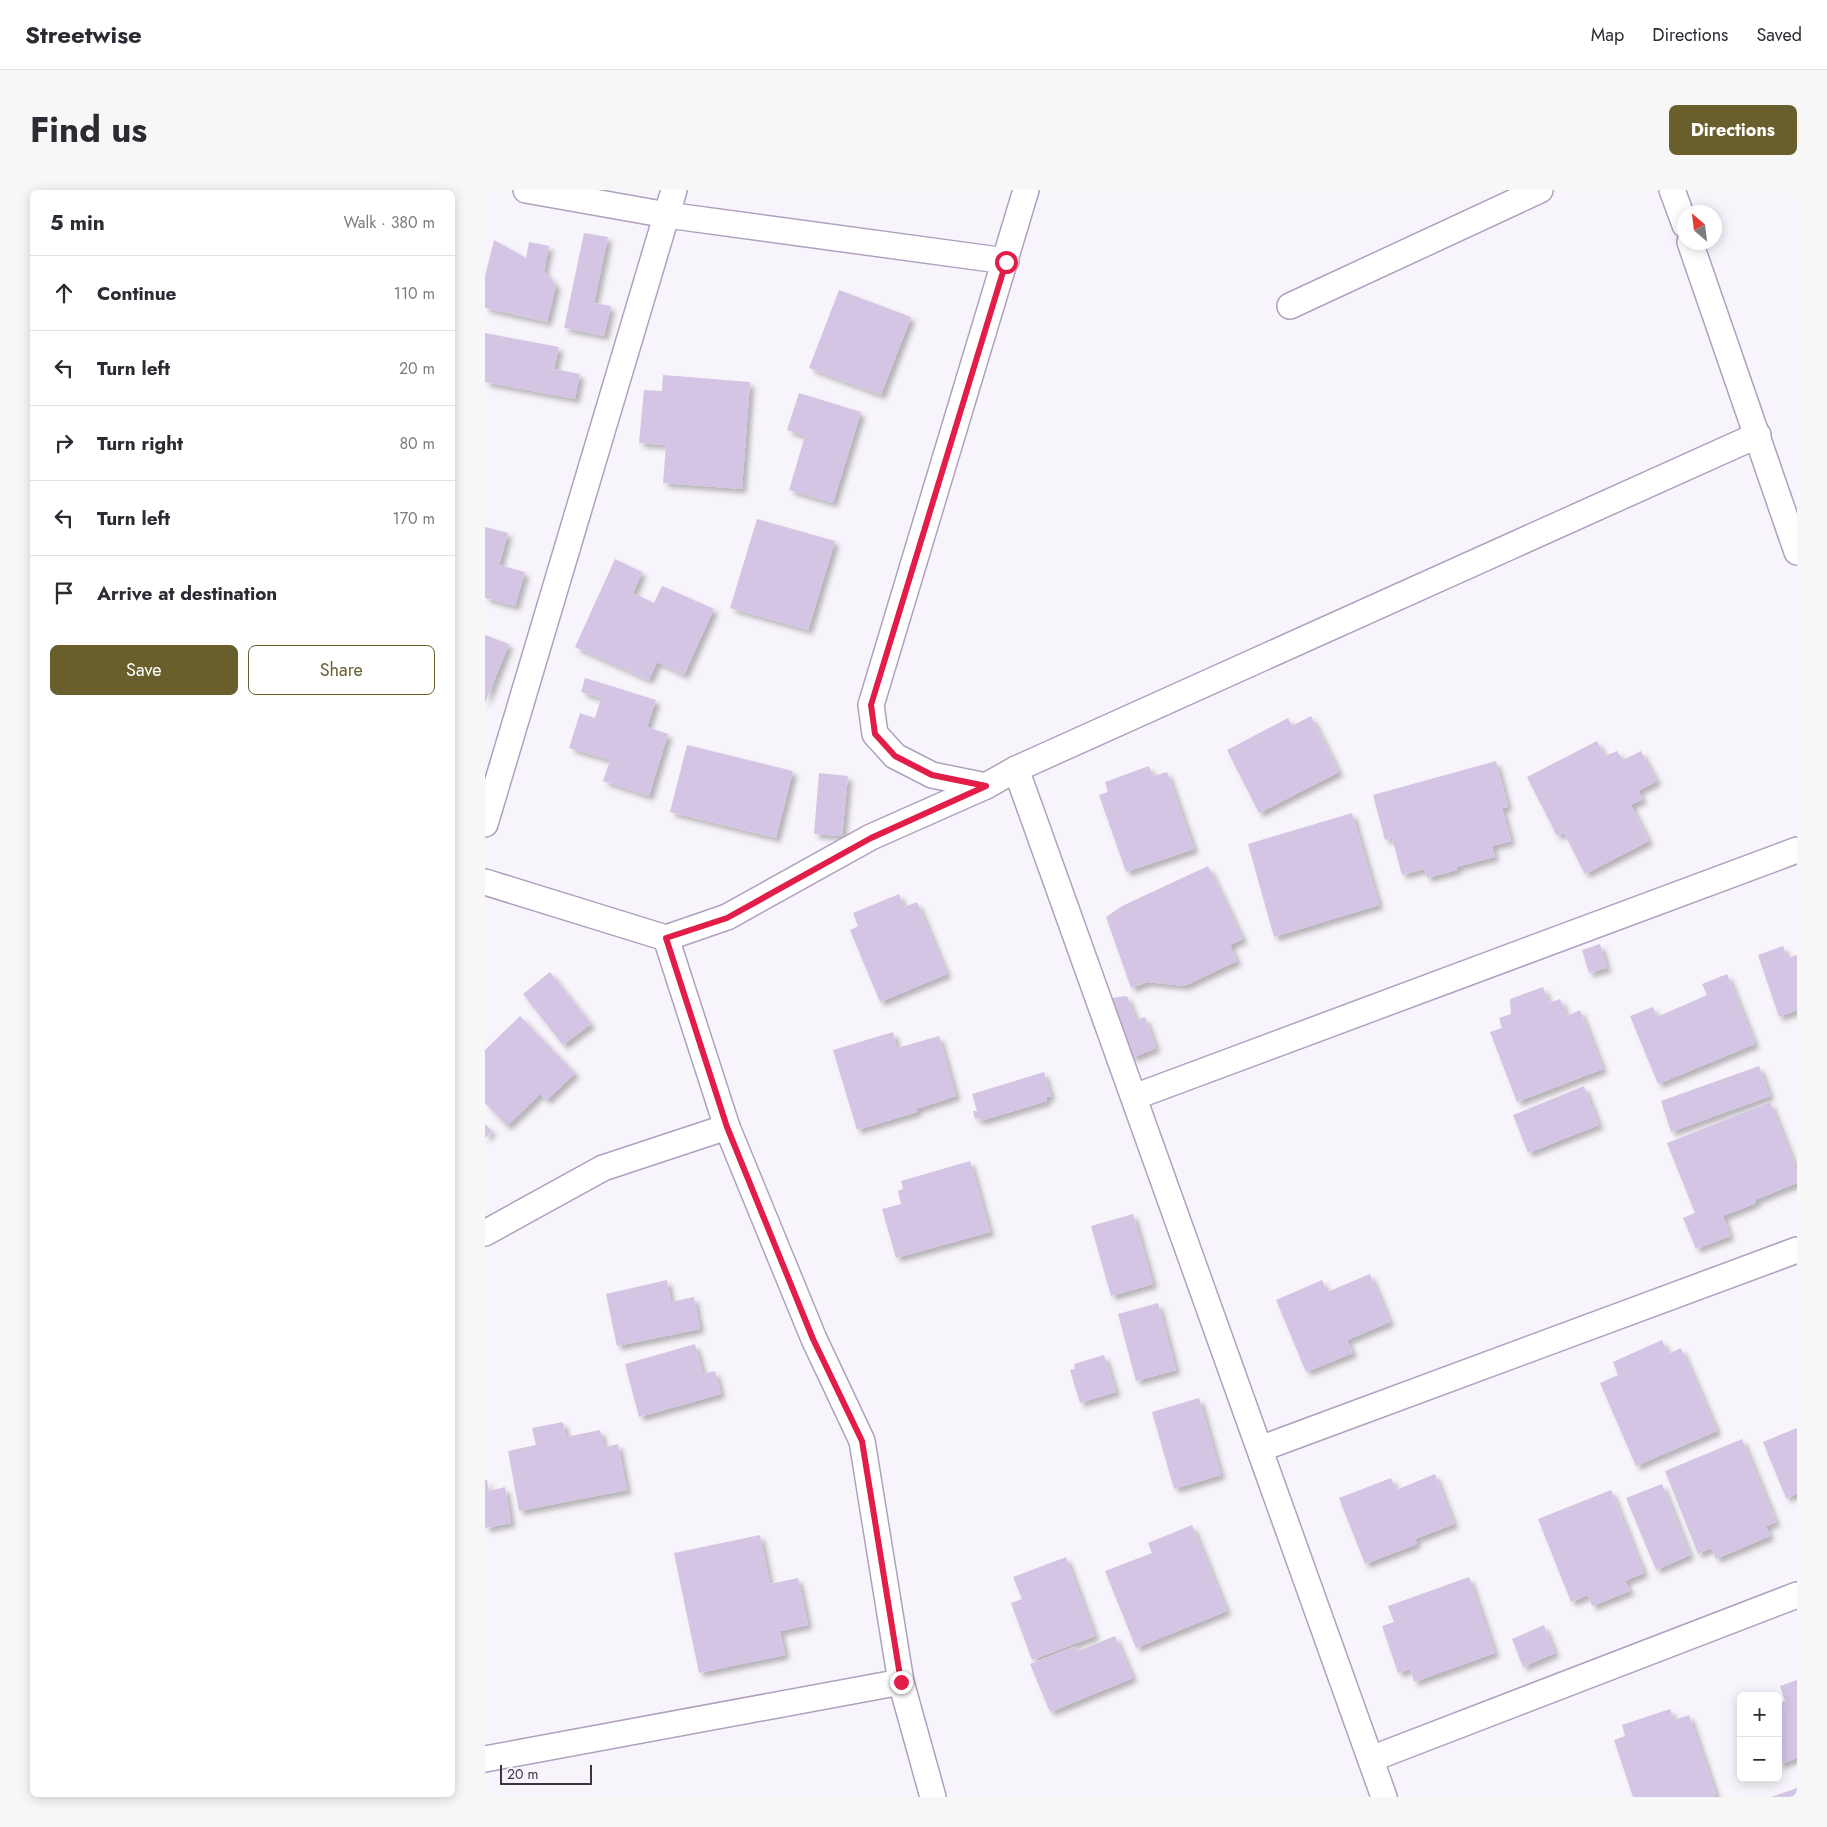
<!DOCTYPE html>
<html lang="en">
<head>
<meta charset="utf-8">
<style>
	body { margin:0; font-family:Jost,sans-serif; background:#f7f7f7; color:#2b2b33 }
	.controls { position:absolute; right:15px; bottom:15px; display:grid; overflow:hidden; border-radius:8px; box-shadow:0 2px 12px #0003 }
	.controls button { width:45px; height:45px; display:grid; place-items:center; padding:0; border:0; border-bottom:1px solid #e1e1e2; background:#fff; color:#2b2b33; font:25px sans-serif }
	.compass { position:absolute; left:1192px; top:15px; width:45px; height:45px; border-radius:50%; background:#fff; box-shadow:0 2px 12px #0003; rotate:332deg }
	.scale { position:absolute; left:15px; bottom:12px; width:92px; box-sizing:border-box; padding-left:5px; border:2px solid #3b3441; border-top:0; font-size:14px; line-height:18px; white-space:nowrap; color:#3b3441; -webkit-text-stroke:4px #f8f4fb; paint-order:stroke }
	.stop { position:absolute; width:15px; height:15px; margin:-11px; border:4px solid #e11d48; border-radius:50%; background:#fff }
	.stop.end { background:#e11d48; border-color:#fff; box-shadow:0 1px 5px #0008 }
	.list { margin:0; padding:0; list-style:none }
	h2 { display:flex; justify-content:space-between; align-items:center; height:65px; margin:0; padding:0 20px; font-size:21px }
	h2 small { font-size:16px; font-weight:400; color:#7c7c81 }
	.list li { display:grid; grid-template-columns:32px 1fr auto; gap:15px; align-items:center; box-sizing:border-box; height:75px; padding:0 20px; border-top:1px solid #e1e1e2 }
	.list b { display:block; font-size:19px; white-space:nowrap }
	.list em { font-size:16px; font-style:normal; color:#7c7c81 }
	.actions { display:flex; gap:10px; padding:15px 20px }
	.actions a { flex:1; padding:11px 0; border:1px solid #695f2c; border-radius:8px; text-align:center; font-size:18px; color:#695f2c }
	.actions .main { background:#695f2c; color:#fff }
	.icon { flex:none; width:28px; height:28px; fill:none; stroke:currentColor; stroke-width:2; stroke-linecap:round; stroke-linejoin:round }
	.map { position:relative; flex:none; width:1312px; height:1607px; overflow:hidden; border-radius:8px }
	header { display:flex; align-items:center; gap:30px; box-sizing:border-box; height:70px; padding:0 25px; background:#fff; border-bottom:1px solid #e1e1e2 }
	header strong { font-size:24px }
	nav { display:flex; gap:28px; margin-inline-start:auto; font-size:18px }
	.intro { display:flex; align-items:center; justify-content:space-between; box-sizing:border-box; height:120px; padding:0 30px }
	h1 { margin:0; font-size:35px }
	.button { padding:12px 22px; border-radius:8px; background:#695f2c; color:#fff; font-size:18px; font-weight:700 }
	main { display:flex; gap:30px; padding:0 30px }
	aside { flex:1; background:#fff; border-radius:8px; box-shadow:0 2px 12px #0003 }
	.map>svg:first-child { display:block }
	.building { fill:#d5c5e5; filter:url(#shadow) }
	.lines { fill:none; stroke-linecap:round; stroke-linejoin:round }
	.street-casing { stroke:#b0a0bf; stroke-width:28 }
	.street { stroke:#fff; stroke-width:25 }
	.route { stroke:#e11d48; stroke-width:6 }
</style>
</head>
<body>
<header>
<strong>Streetwise</strong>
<nav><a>Map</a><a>Directions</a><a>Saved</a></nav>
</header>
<div class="intro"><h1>Find us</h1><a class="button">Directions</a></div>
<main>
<aside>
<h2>5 min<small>Walk · 380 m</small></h2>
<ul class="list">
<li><svg class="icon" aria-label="ahead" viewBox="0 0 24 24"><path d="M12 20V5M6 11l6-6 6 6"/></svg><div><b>Continue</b></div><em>110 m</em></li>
<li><svg class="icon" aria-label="left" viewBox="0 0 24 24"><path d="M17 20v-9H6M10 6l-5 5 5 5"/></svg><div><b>Turn left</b></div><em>20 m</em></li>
<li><svg class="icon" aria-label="right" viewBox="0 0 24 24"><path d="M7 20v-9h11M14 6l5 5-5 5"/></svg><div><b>Turn right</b></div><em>80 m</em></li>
<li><svg class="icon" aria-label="left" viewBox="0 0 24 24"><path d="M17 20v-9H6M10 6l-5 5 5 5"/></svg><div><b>Turn left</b></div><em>170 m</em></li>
<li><svg class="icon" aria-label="arrive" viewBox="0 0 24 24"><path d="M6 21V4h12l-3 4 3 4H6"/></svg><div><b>Arrive at destination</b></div></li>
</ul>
<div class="actions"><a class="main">Save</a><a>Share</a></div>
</aside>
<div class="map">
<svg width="1312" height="1607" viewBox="0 0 1312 1607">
	<defs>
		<filter id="shadow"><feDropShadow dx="4.5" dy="4.5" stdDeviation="2.5" flood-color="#0004"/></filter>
	</defs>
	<rect width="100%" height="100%" fill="#f8f4fb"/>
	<g class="building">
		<path d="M99,43L123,47L109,113L126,116L119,146L79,138Z"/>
		<path d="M9,50L41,68L44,52L64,56L59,81L71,95L62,132L0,118V86Z"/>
		<path d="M354,100L426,127L396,205L324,178Z"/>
		<path d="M0,143L74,157L69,179L95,184L90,209L0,192Z"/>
		<path d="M178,185L265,192L257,299L178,293L181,255L154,253L159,200L177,201Z"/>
		<path d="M314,203L376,222L348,313L304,300L320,246L302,240Z"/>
		<path d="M272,329L350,351L323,440L245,418Z"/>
		<path d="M0,337L23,343L14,375L40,382L30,416L0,408Z"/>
		<path d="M130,369L157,382L148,403L169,413L177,396L229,419L199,485L172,472L164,490L90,457Z"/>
		<path d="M0,445L24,454L0,513Z"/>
		<path d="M100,488L171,510L162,537L183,544L164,606L118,591L125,570L84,558L95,523L110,528L116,508L96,502Z"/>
		<path d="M826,526L854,582L774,623L742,560L803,528L807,536Z"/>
		<path d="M1112,551L1120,566L1132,561L1138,570L1156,561L1172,591L1153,601L1158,609L1146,615L1164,651L1100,684L1079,643L1072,646L1042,587Z"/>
		<path d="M202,555L308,581L291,648L185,622Z"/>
		<path d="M1011,571L1023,617L1017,618L1026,651L1007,656L1010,667L971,677L972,680L942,688L939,679L917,685L907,648L900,650L888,605Z"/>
		<path d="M664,576L668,586L682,582L709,659L641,682L614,605L623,602L620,592Z"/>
		<path d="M334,583L363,586L357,646L329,644Z"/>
		<path d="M867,623L894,715L789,747L763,654Z"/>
		<path d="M723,676L758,749L745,755L752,771L699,796L663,792L646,798L621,727L637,716Z"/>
		<path d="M414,704L419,717L432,712L462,784L395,812L365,740L373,736L368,723Z"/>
		<path d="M1115,754L1122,778L1104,783L1097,760Z"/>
		<path d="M1298,756L1302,768L1312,765V820L1294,827L1273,765Z"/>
		<path d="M65,782L106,834L78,855L38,804Z"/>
		<path d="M1242,784L1270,854L1173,894L1145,826L1168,817L1172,827L1222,805L1217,794Z"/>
		<path d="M1058,797L1064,813L1075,809L1082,826L1095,820L1118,879L1032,912L1005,842L1017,838L1014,828L1026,824L1025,809Z"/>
		<path d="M642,806L651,830L660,827L671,858L647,868L625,808Z"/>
		<path d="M35,826L90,883L62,910L55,904L22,936L0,913V860Z"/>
		<path d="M408,842L412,858L454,846L471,906L431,919L432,922L372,940L348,860Z"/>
		<path d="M1274,876L1285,906L1186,942L1176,911Z"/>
		<path d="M559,882L566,906L561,907L562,911L495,931L494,928L490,929L488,921H492L487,904Z"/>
		<path d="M1099,896L1114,935L1043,963L1028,925Z"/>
		<path d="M1285,912L1312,981V993L1270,1010L1271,1013L1238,1026L1245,1046L1211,1059L1198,1028L1210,1023L1182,953Z"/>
		<path d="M0,934L7,941L0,948Z"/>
		<path d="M485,971L505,1042L411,1068L397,1019L416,1014L413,1001L418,999L416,991Z"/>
		<path d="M648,1024L668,1094L626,1106L606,1036Z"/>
		<path d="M885,1084L905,1132L862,1150L868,1163L821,1182L791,1110L837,1090L842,1102Z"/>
		<path d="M182,1090L186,1112L209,1107L215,1139L132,1156L121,1104Z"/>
		<path d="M673,1113L691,1180L651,1191L633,1124Z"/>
		<path d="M1177,1150L1183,1164L1196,1158L1232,1241L1151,1276L1115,1193L1133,1185L1128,1172Z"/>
		<path d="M210,1154L218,1184L230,1181L236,1204L154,1227L140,1174Z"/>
		<path d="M619,1165L631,1202L595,1213L585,1180L590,1179L589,1174Z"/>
		<path d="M714,1208L736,1285L689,1299L667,1222Z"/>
		<path d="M78,1232L81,1247L115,1240L119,1257L133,1254L142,1300L34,1321L23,1261L51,1255L47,1238Z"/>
		<path d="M1312,1238V1304L1301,1308L1278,1252Z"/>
		<path d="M1257,1249L1291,1332L1281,1336L1285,1346L1231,1369L1226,1358L1213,1364L1180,1281Z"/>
		<path d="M950,1284L969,1334L930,1349L932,1354L880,1374L854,1308L906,1288L911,1300Z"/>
		<path d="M0,1290H2L4,1301L20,1297L26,1333L0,1338Z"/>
		<path d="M1177,1294L1205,1365L1171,1380L1141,1308Z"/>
		<path d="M1126,1300L1159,1383L1140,1391L1145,1401L1107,1416L1103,1405L1086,1412L1053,1329Z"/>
		<path d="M707,1335L742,1421L651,1458L620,1381L667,1363L663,1353Z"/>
		<path d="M275,1345L285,1394L313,1388L323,1435L295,1441L300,1465L214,1483L189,1363Z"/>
		<path d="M581,1367L610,1446L547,1470L526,1413L537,1409L528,1387Z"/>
		<path d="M984,1387L1010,1463L929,1492L925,1479L913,1483L897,1436L909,1432L903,1416Z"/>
		<path d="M1059,1435L1070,1463L1038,1477L1027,1449Z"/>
		<path d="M630,1446L648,1488L565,1522L545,1474L591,1456L593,1461Z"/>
		<path d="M1312,1490V1568L1293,1575V1513L1300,1511L1295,1496Z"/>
		<path d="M1185,1519L1189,1530L1204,1525L1231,1605L1226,1607H1148L1129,1550L1140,1546L1137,1535Z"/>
		<path d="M1312,1598V1607H1286Z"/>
	</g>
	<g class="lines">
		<g class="street-casing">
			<g id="street">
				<path d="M41,0L182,25L521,71"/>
				<path d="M1187,0L1200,35"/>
				<path d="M1205,52L1312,362"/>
				<path d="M805,116L1055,0"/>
				<path d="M531,579L899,1607"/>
				<path d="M501,596L447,585L410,566L390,544L386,515L541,0"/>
				<path d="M0,634L189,0"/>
				<path d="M0,692L181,748L242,727L386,647L501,596L531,579L1273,245"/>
				<path d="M181,748L242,937L329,1149L377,1251L416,1492L448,1607"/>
				<path d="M649,907L1312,660"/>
				<path d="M0,1043L118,978L242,937"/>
				<path d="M775,1259L1312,1060"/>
				<path d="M0,1569L416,1492"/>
				<path d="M886,1569L1312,1405"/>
			</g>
		</g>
		<use href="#street" class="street"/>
	</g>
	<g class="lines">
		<path class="route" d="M416,1492L377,1251L328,1149L242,937L181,748L242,728L386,648L501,596L447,585L410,566L390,544L386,515L521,72"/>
	</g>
</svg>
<div class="controls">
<button>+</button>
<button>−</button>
</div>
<svg class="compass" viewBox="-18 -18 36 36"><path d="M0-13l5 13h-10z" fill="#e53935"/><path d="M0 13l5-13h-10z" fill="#7c7c81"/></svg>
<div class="scale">20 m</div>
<div class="stop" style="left:521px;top:72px"></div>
<div class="stop end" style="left:416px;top:1492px"></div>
</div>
</main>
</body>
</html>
